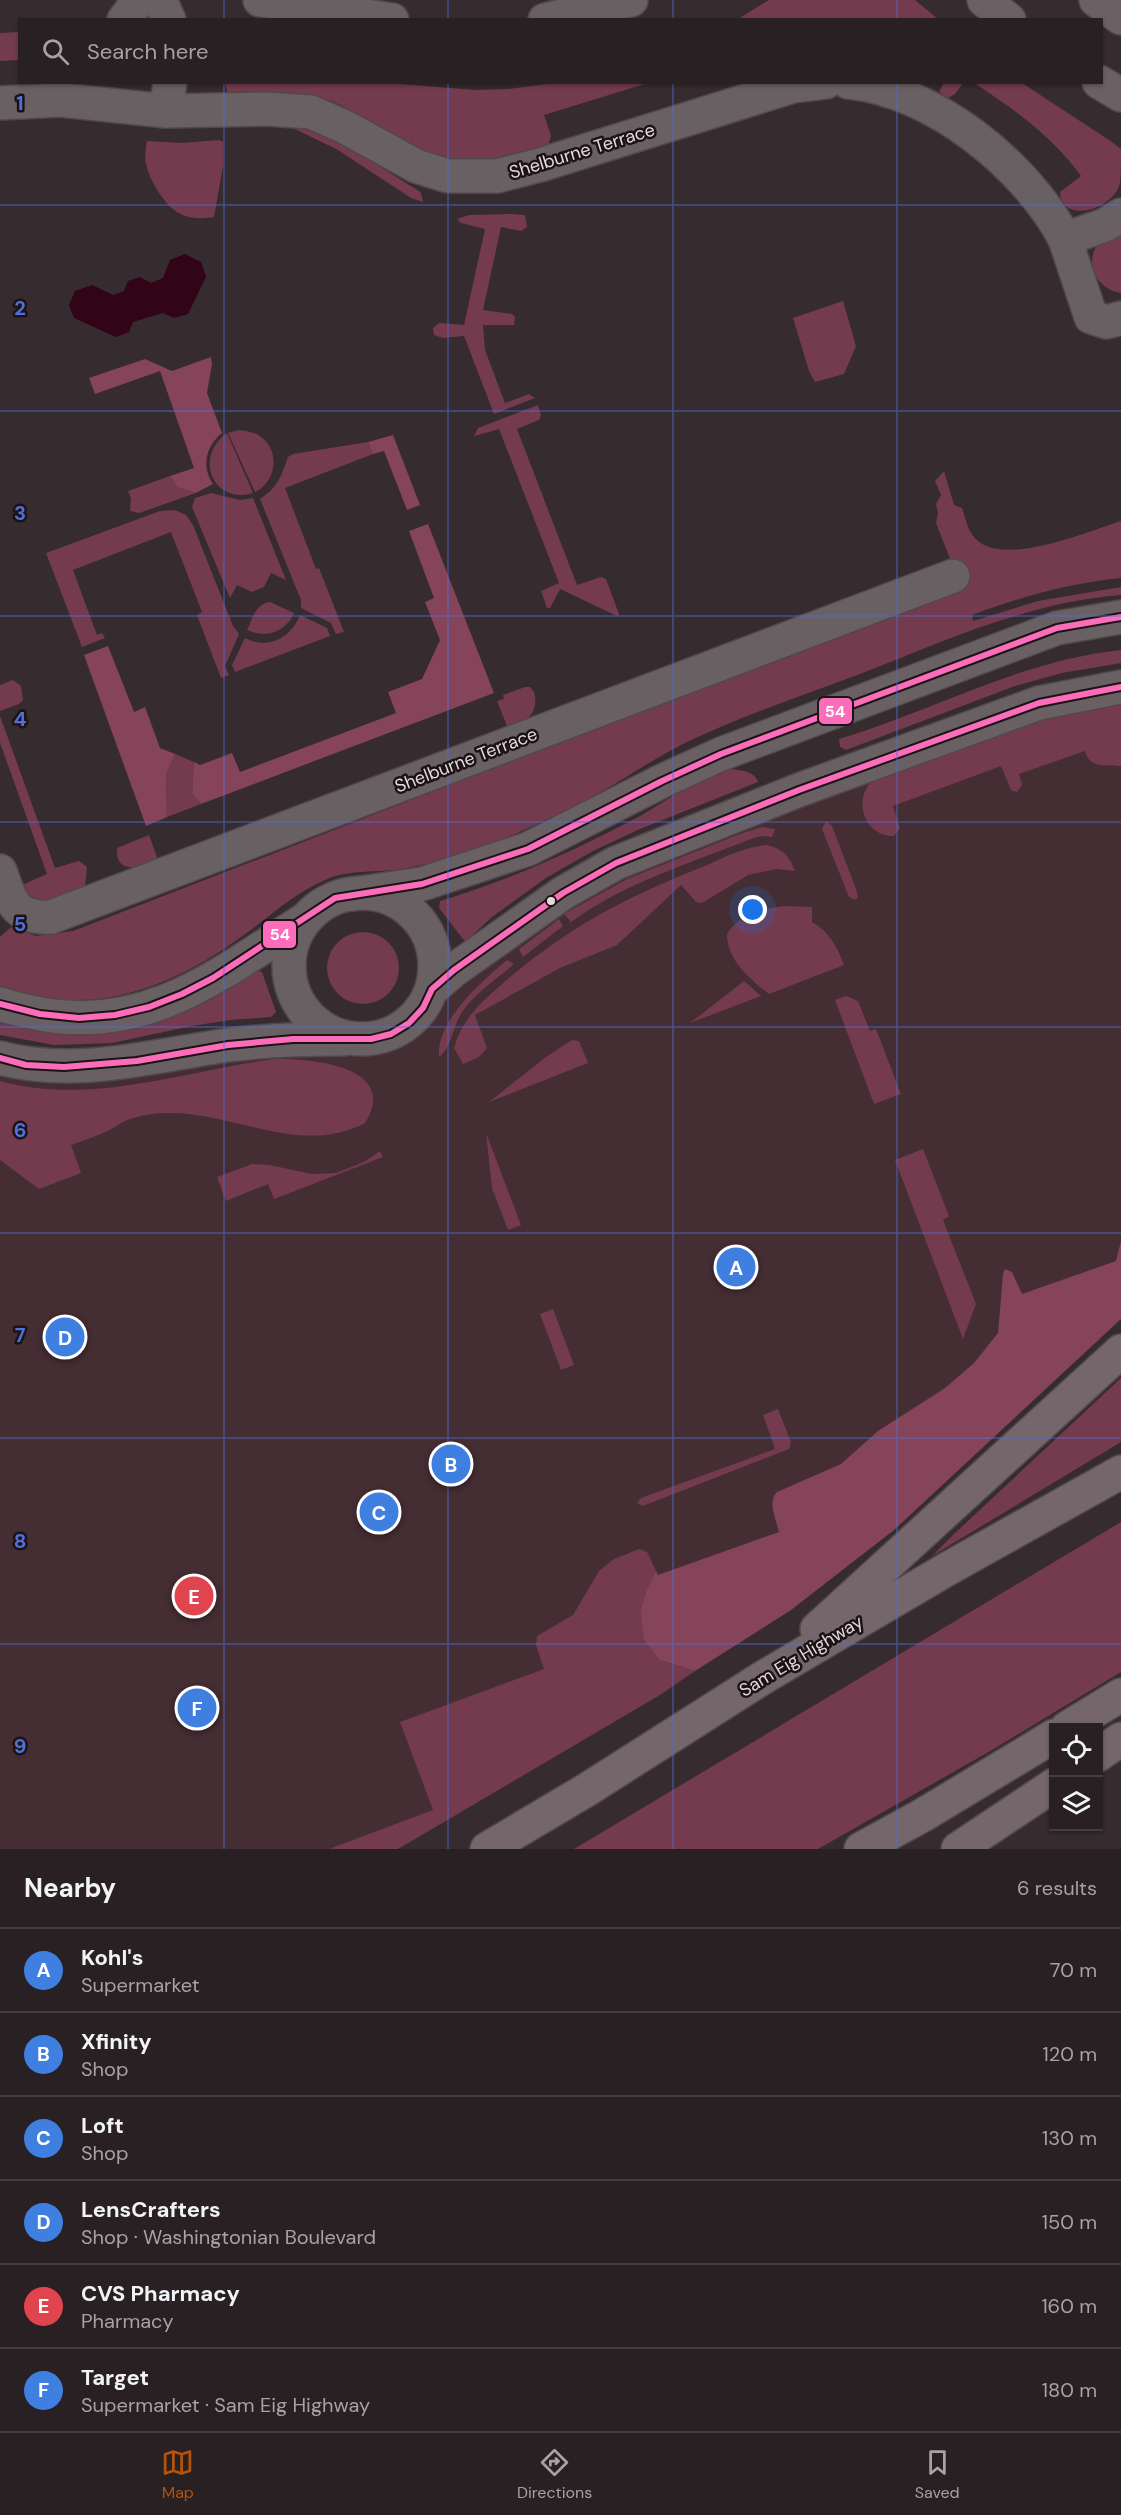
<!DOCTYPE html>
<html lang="en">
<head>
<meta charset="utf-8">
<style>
	body { margin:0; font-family:"DM Sans",sans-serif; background:#342d2f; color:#f1f3f6 }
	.controls { position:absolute; right:18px; bottom:18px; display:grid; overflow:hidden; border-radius:0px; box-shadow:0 2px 4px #0004 }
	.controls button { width:54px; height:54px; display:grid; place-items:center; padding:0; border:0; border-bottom:2px solid #443e40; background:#282022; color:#f1f3f6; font:30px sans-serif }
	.you { position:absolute; left:753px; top:910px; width:21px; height:21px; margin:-15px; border:4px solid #fff; border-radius:50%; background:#1a73e8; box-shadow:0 0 0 9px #1a73e833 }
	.badge { display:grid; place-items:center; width:39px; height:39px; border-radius:50%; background:#b45309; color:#fff; font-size:20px; font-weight:700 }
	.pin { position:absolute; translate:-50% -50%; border:3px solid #fff; box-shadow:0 2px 6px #0006 }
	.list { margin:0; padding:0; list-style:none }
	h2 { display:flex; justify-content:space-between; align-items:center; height:78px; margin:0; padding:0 24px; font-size:26px }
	h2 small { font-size:20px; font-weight:400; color:#a5a3a5 }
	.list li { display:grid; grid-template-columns:39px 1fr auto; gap:18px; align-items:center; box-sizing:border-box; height:84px; padding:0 24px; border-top:2px solid #443e40 }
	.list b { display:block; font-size:22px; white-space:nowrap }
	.list p { margin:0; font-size:20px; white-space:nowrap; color:#a5a3a5 }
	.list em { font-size:20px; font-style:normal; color:#a5a3a5 }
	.icon { flex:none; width:33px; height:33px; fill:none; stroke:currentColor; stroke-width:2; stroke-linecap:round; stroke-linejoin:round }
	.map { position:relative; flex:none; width:1121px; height:1849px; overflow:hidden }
	.search { position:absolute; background:#282022; box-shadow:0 2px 4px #0004; left:18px; right:18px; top:18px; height:66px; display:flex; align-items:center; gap:15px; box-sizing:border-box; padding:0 21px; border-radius:0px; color:#a5a3a5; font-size:22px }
	.sheet { height:582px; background:#282022 }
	nav { display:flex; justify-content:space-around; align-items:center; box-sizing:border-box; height:84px; border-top:2px solid #443e40; background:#282022; font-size:16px; color:#a5a3a5 }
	nav a { display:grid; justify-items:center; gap:3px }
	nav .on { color:#b45309 }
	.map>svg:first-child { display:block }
	.built { fill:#442d33 }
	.green { fill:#743b4e }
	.forest { fill:#85445a }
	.water { fill:#310417 }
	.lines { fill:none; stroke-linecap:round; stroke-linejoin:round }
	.minor-casing { stroke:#51484a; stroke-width:36 }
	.major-casing { stroke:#51484a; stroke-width:36 }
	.highway-casing { stroke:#51484a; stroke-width:36 }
	.minor { stroke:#686062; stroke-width:33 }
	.major { stroke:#6d6064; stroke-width:33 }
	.highway { stroke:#74666a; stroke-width:33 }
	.bus-1-casing { stroke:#1b1315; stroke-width:10 }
	.bus-1 { stroke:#fb6dba; stroke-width:6 }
	.grid { fill:none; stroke:#4f71d9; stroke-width:1.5; stroke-opacity:0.55 }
	.bus-dot { fill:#e6d9dc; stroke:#1b1315; stroke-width:2 }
	.labels { text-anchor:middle; stroke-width:5; stroke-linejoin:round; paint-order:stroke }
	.street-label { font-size:18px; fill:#e6d9dc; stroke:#1b1315 }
	.grid-label { font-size:20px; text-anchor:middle; font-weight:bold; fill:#4f71d9; stroke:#1b1315; stroke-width:5; stroke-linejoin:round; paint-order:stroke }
	.line-badge { stroke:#1b1315; stroke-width:2 }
	.badge-label { font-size:16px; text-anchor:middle; font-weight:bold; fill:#fff }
</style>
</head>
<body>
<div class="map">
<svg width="1121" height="1849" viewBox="0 0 1121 1849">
	<rect width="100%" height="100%" fill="#362b2e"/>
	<path class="built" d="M1121,689V1305L816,1567L374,1849H0V1062L299,1041H371L392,1035L412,1023L433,991L618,864Z"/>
	<g class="green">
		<path d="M769,0H915L938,19H738Z"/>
		<path d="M19,32V60L0,61V33Z"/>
		<path d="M374,82L476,90L509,89L561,82L648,83L544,115L551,136L548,145C513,156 476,168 439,158C405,149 377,125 346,108C310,88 268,92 229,98L225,83Z"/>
		<path d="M944,82H963V83L955,94L948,98L939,92Z"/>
		<path d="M974,83H1022L1112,142L1121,149C1121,160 1121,173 1120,183C1113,211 1061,224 1060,192L1081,176C1053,137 1014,109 974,83Z"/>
		<path d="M291,127C334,131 379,167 416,189L421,193L423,202L411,198L338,150Z"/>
		<path d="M219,140L223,142V166L214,217C202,219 188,219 177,212C164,204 149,179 146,164C144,157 146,148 147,141L180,143Z"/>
		<path d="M512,214L525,215L527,227L521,231L501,227L483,310L512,314L515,317L514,325H483L485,350L505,403L529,394L535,398L494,414L464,336L443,338L434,335L433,328L439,323L464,325L485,229L461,223L457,219L469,215Z"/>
		<path d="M1121,233V293C1098,289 1084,266 1097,245Z"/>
		<path d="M843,301L856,346L844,374L815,382L809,371L793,318Z"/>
		<path d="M538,405L541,416L539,420L517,429L577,585L601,577L606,579L619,614L617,616L560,589L550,608H547L541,591L559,583L499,429L474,436L478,428Z"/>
		<path d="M239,430C246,431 255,432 261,437C281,452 276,482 255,492L228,433Z"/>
		<path d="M227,433L253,493C213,505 193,457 227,433Z"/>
		<path d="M368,442L373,454L285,488L316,569L319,568L344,632L336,634L331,623L301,608V600L260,499C278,487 281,477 288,457L293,454Z"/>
		<path d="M944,471L954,505L962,508C966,520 968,533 978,541C1007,566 1089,531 1121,521V578C1070,583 1020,597 972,615L973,621L1038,601L1121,587V595C1029,602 945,641 860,674C802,696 741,716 685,743C657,757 632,774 606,789C576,807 544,821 513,835C477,849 441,862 402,869C377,873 349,869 325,880C295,893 270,916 244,935C170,989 91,1019 0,987V937L11,927L36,936L73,931L961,587L936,523L938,513L936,504L941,495L935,481Z"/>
		<path d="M170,476L179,487L196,493L139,513L130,511L131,499L128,491Z"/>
		<path d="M211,493L240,500L253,498L286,580L271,573L264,587L252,592L237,585L230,598L192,507L195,498Z"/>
		<path d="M175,510L186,515L193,525L233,626L239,634L225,666L229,675L221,678L197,615L202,612L171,532L73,570L97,635L102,633L105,638L82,647L46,553L160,511Z"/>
		<path d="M270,602L294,613C286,632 266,639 247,630C252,619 256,603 270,602Z"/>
		<path d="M300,615L327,628L330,636L235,672L232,665L245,638C268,650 291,638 300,615Z"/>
		<path d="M1121,650V663L1062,673L1015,686L846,750L840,747L839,739C935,710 1019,661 1121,650Z"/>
		<path d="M13,680L21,686L23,700L19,704L0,711V685Z"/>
		<path d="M525,687H530L534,692C540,711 526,725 507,726L497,701L504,699L503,695Z"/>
		<path d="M1121,702V766C1105,765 1090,769 1085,751L1019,774L1022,785L1017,792L1011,790L1001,766L893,806L900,828L894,836C864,837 852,799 873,780L1014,725Z"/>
		<path d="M0,716L55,868L79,861L87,867L85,887L51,905L29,898L22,885L47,874L0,743Z"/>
		<path d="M175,754L194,762L192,794L201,804L167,817L166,774Z"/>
		<path d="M730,769C740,770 755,771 758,782L640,829L593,851L546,878L492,917L466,941L463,939L439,908L440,901C510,880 576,850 640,816C667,801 700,775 730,769Z"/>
		<path d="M826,821L832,826L856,889L858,897L855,900L849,897L822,829Z"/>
		<path d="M762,827L775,829L772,837L761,836L751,839C691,863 624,883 571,922L564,914L627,879L742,833Z"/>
		<path d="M149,835L158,860C143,866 115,877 117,848Z"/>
		<path d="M766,845C782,848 790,856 795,871L777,869L748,875L702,903L696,902L681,885L617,945L560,968L475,1015L487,1048L479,1057L463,1064L454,1048C463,1016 485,999 509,978C571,926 623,899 697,869C720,860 742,847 766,845Z"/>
		<path d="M784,906L812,907V922C828,930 838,948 844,965L769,994C751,980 727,960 727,935C735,916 765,908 784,906Z"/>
		<path d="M559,919L563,926L523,957L519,949Z"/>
		<circle cx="363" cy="968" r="36"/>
		<path d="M507,960L514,964C497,979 475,993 462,1012C452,1027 453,1046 439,1057C436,1021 481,982 507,960Z"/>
		<path d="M253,970L262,972L276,1012L271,1017L230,1020L192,1026L112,1043L54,1045L0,1035V1022L48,1031Z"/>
		<path d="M744,981L761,996L690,1023Z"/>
		<path d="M846,996L858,1001L870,1031L876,1029L901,1094L874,1104L835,1000Z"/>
		<path d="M572,1040L579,1041L588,1063L489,1102L546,1057Z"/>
		<path d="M274,1059C308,1058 401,1065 365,1123C301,1157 233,1111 166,1113C153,1113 137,1116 125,1121C119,1123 115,1128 110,1130C97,1136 84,1140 71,1145L81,1173L39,1189L0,1160V1081C90,1106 184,1071 274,1059Z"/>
		<path d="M486,1133L521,1225L508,1230L492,1188Z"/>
		<path d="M923,1149L949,1216L943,1220L976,1304L963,1339L895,1160Z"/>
		<path d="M380,1151L383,1157L274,1199L268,1184L226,1201L217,1177L252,1164L270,1165L312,1174L336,1173L364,1162Z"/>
		<path d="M553,1309L574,1365L561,1370L540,1314Z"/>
		<path d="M1121,1378V1442L932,1556L954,1534Z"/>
		<path d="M778,1409L791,1442L789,1449L648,1504L643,1506L637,1503L641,1498L775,1449L763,1415Z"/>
		<path d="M1121,1522V1672L992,1750L818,1849H574Z"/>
		<path d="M639,1549L647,1552L656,1571L647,1589L660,1660L695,1671L660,1695L398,1849H329L433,1810L400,1722L544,1669L536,1645L537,1636L573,1615L599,1571L614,1559Z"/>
	</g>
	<g class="forest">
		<path d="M211,357L212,364L207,393L222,433C206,446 201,466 213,484L196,493L178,487L170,476L194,468L160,371L95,394L89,378L145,359L172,371Z"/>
		<path d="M393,435L420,505L407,510L384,451L373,454L368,442Z"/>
		<path d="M428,524L494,693L201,804L192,794L194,762L200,765L232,753L240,772L396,713L388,692L422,679L440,640L425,602L434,598L409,531Z"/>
		<path d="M108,646L134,712L145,707L160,748L175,754L166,774L167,817L146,826L84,655Z"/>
		<path d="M1121,1241V1319L894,1530L791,1610L695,1671L660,1660L644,1640L641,1611L647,1589L656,1571L658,1575L779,1532C776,1519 767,1502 777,1492L841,1464L878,1431L945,1388L974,1363L998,1333L1003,1274L1005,1269L1012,1272L1022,1294L1116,1261Z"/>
	</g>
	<path class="water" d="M185,254L201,262L206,277L188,314L174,318L163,313L133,322L129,332L116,337L74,318L69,305L75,291L92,285L113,295L124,291L128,281L140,277L151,283L163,278L170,260Z"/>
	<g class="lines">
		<g class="minor-casing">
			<g id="minor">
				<path d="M160,0L169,20"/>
				<path d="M260,0L392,20"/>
				<path d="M124,20L139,0"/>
				<path d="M545,20L631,0"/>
				<path d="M848,82C933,90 1026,165 1065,239"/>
				<path d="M0,103L61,100L166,111L267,109L311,112L345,127L416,166L448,176H497L540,165L793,86L826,82"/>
				<path d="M166,111L170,82"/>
				<path d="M1121,215L1105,225L1065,239L1091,317L1107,322L1121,318"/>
				<path d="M0,871C11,901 14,919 51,917L953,576"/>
				<circle cx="362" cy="966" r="73"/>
				<path d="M353,894L422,884L528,849L662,781L721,754L1057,628L1121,617"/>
				<path d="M432,989L454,970L563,893L616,863L799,790L1039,703L1121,687"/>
				<path d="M0,1004C13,1009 27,1011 40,1014C148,1034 221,973 306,919"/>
				<path d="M0,1058C76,1078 152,1056 228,1045C267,1040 305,1039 343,1039"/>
			</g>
		</g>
		<g class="major-casing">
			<g id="major">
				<path d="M984,0L1009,20"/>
				<path d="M1096,0L1121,18"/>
				<path d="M1099,82L1121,95"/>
			</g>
		</g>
		<g class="highway-casing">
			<g id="highway">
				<path d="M817,1629L1121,1351"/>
				<path d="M1067,1728L1121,1695"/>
				<path d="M1098,1755L1121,1739"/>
				<path d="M487,1849L588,1789L764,1677L949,1568L1121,1472"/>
				<path d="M861,1849L923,1815L1054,1736"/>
				<path d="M958,1849L1054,1785"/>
			</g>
		</g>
		<use href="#minor" class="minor"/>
		<use href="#major" class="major"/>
		<use href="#highway" class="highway"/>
		<g class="bus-1-casing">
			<g id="bus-1">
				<path d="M0,1004L40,1014L79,1018L115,1015L149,1007L182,994L213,978L335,898L422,884L528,849L662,781L721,754L1057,628L1121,617"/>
				<path d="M0,1058L26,1065L64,1067L137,1061L228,1045L293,1039H371L391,1034L409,1023L423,1008L432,989L454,970L563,893L616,863L799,790L1039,703L1121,687"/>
			</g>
		</g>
		<use href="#bus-1" class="bus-1"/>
	</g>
	<path class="grid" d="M224,0V20M448,0V20M673,0V20M897,0V20M224,82V1849M448,82V1849M673,82V1849M897,82V1849M0,205H1121M0,411H1121M0,616H1121M0,822H1121M0,1027H1121M0,1233H1121M0,1438H1121M0,1644H1121"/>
	<circle class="bus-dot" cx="551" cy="901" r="5"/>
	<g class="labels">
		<g class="street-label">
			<text transform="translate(582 151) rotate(-17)" y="6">Shelburne Terrace</text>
			<text transform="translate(466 760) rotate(-21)" y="6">Shelburne Terrace</text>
			<text transform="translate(801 1656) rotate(-31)" y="6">Sam Eig Highway</text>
		</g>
	</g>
	<g class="grid-label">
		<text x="20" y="110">1</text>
		<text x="20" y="315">2</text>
		<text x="20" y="520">3</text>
		<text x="20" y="726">4</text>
		<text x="20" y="931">5</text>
		<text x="20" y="1137">6</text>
		<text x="20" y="1342">7</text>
		<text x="20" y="1548">8</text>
		<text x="20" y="1753">9</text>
	</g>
	<g class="line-badge">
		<rect x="818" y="697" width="35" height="28" rx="6" fill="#fb6dba"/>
		<rect x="262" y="920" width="35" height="29" rx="6" fill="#fb6dba"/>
	</g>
	<g class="badge-label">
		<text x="835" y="717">54</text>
		<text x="280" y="940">54</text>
	</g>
</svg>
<div class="controls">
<button><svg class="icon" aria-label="locate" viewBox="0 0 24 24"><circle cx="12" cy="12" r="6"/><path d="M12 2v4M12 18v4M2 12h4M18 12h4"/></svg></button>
<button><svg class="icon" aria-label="layers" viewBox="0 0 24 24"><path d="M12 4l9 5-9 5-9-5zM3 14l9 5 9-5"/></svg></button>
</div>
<div class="you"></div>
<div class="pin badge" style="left:736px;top:1267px;background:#3f7fe0">A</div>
<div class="pin badge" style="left:451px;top:1464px;background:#3f7fe0">B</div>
<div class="pin badge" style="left:379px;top:1512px;background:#3f7fe0">C</div>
<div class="pin badge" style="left:65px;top:1337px;background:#3f7fe0">D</div>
<div class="pin badge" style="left:194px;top:1596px;background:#e0444e">E</div>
<div class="pin badge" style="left:197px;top:1708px;background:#3f7fe0">F</div>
<div class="search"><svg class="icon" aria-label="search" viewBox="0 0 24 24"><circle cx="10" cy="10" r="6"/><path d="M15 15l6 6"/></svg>Search here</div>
</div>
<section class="sheet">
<h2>Nearby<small>6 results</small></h2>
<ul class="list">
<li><span class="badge" style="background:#3f7fe0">A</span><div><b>Kohl's</b><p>Supermarket</p></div><em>70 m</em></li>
<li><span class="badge" style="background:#3f7fe0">B</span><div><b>Xfinity</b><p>Shop</p></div><em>120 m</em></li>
<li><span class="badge" style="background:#3f7fe0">C</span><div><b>Loft</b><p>Shop</p></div><em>130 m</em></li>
<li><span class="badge" style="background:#3f7fe0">D</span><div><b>LensCrafters</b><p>Shop · Washingtonian Boulevard</p></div><em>150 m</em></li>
<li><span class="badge" style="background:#e0444e">E</span><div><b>CVS Pharmacy</b><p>Pharmacy</p></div><em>160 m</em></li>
<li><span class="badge" style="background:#3f7fe0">F</span><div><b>Target</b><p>Supermarket · Sam Eig Highway</p></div><em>180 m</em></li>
</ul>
</section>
<nav>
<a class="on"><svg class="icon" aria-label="map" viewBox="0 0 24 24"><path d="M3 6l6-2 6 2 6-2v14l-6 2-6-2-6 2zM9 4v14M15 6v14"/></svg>Map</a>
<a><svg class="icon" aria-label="directions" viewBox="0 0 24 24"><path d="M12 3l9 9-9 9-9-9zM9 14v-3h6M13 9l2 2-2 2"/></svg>Directions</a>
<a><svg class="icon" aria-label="saved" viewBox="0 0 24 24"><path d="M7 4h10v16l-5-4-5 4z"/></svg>Saved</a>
</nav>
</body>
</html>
